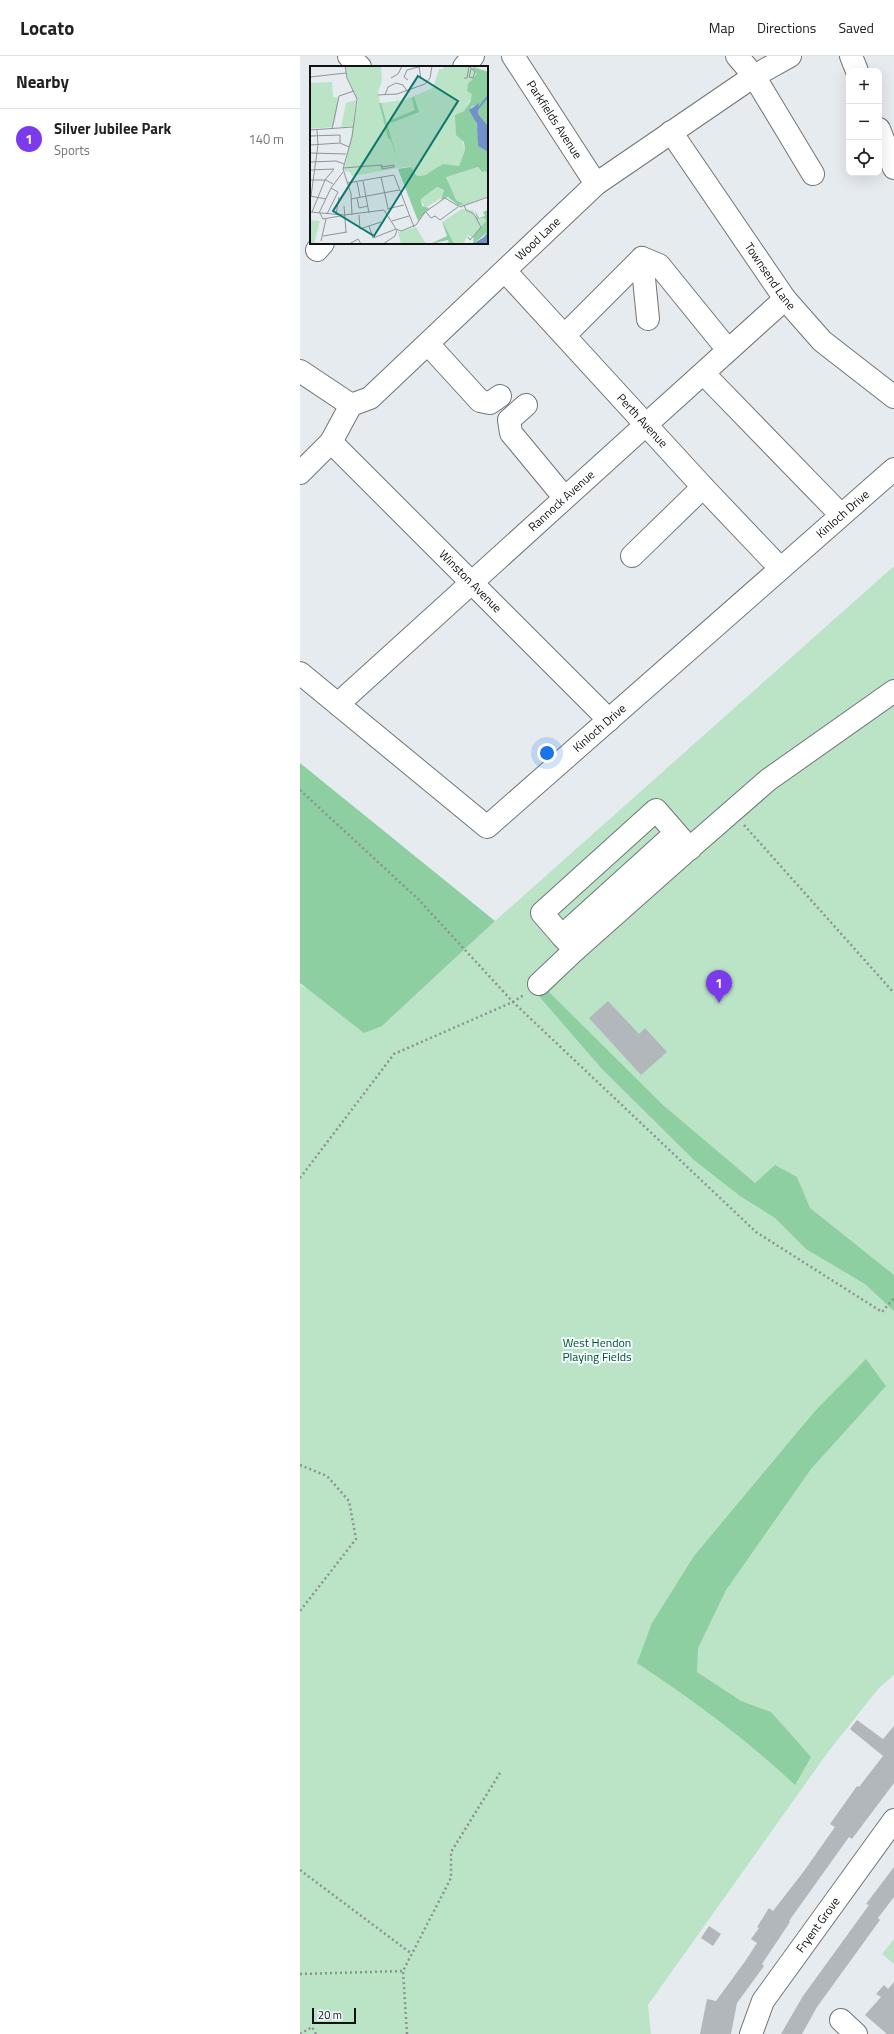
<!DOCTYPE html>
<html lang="en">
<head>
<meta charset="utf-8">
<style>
	body { margin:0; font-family:"Titillium Web",sans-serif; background:#f6f6f6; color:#202124 }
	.controls { position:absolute; right:12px; top:12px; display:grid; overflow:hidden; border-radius:8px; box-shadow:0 4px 16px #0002 }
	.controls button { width:36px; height:36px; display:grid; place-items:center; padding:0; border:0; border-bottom:1px solid #e0e0e0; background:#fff; color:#202124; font:20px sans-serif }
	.scale { position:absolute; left:12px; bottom:10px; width:44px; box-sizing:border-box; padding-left:4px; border:2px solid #101213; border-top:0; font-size:11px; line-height:14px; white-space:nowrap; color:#101213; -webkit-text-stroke:3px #f3f9fe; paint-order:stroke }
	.you { position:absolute; left:247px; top:697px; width:14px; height:14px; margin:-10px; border:3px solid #fff; border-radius:50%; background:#1a73e8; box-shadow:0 0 0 6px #1a73e833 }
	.badge { display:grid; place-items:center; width:26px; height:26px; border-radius:50%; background:#7c3aed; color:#fff; font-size:13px; font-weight:700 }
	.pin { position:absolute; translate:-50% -33px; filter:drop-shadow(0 1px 2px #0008) }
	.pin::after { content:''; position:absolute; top:21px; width:14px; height:12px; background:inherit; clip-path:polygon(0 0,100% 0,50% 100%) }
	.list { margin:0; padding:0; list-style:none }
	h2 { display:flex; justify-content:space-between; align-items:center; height:52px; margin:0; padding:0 16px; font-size:17px }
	h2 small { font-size:13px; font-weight:400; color:#757577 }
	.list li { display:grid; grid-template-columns:26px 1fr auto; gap:12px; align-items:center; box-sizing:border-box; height:60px; padding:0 16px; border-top:1px solid #e0e0e0 }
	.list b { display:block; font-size:15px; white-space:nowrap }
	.list p { margin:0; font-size:13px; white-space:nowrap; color:#757577 }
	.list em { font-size:13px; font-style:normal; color:#757577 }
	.icon { flex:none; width:22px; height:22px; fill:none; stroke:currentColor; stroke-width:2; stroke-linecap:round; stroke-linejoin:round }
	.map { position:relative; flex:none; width:594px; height:1978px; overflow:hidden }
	header { display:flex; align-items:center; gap:24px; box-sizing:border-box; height:56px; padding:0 20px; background:#fff; border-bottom:1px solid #e0e0e0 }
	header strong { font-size:19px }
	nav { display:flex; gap:22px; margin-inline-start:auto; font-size:14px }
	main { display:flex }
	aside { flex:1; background:#fff }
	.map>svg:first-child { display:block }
	.green { fill:#bbe4c6 }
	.forest { fill:#8dcfa1 }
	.building { fill:#b2b7bc }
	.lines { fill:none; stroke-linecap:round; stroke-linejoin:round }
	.minor-casing { stroke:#707579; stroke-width:24 }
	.path { stroke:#8d9194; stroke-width:2.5; stroke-dasharray:2 3; stroke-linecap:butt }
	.minor { stroke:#fff; stroke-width:22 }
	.labels { text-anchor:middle; stroke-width:4; stroke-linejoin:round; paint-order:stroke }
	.street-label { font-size:12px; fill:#101213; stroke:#f3f9fe }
	.park-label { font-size:12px; fill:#00522a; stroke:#f3f9fe }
	.inset-river { fill:none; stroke:#7290ca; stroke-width:2 }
	.inset-road { fill:none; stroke:#909498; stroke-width:1 }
	.view { fill:#0f766e; fill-opacity:0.15; stroke:#0f766e; stroke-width:2 }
	.inset-edge { fill:none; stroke:#101213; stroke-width:2 }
</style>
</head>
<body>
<header>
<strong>Locato</strong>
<nav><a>Map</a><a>Directions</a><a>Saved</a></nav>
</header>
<main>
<aside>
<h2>Nearby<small></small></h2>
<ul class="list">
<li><span class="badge">1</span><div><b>Silver Jubilee Park</b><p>Sports</p></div><em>140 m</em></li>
</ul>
</aside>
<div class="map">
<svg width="594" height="1978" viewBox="0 0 594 1978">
	<rect width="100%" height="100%" fill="#e6ebf0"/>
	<g class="green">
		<path d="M594,510V1619L579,1632L528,1696L348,1949L351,1978H0V929L82,970L195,865Z"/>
		<path d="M594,1883V1908L582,1898Z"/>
	</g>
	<g class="forest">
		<path d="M0,707L195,865L82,970L64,977L0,927Z"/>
		<path d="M267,913V918L249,936L363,1049L455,1127L475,1109L497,1121L510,1152L594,1219V1255L565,1228L506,1193L475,1162L440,1140L394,1104L302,1013L238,939Z"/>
		<path d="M566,1303L586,1330L511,1413L426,1534L398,1592L397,1616L441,1645L471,1656L511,1701L495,1729C445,1682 394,1645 337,1607L352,1567L394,1500L515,1355Z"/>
	</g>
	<g class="building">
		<path d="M308,945L339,978L345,972L367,996L341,1019L289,962Z"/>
		<path d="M557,1664L583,1683L594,1670V1727L552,1783L549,1781L489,1865L490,1866L462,1908L464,1910L437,1947L431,1978H400L407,1943L416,1945L446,1904L457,1887L451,1883L459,1872L457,1871L469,1852L473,1855L504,1815L535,1771L530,1768L557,1730L559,1731L583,1700L550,1673Z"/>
		<path d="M594,1811V1841L578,1862L580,1864L517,1951L502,1978H481L503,1940L569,1849L566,1848Z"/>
		<path d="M409,1870L421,1878L413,1890L401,1882Z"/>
		<path d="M594,1926V1978H587L565,1959L581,1941L576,1938L584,1929L588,1933Z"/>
	</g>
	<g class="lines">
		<g class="minor-casing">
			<g id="minor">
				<path d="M49,0L60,11"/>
				<path id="s1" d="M213,0L296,128"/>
				<path d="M437,0L454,20L513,118"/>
				<path d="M551,0L557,15"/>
				<path d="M164,11L173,0"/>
				<path d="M579,73L594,112"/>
				<path id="s2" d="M371,76L485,243L522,285L594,341"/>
				<path d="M17,194L23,187"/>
				<path d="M342,202L348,263"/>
				<path id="s3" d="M205,215L403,431L480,512"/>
				<path d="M265,279L342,202L359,209L428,294"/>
				<path d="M128,288L180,345L190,347L200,340"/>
				<path id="s4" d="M0,315L51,349L70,342L296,128L454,20L490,0"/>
				<path d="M404,318L541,459"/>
				<path d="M226,349L209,364L211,377L264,441"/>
				<path id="s5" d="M31,386L309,664"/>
				<path d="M0,417L31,386L51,349"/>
				<path d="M332,500L403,431"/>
				<path id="s6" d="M0,617L187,771L594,413"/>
				<path id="s7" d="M38,648C186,512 336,378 485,243"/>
				<path d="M390,793L356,754L242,857L262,880L368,784L382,799L468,724L594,635"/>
				<path d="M262,880L275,894L382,799"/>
				<path d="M239,928L275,894"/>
				<path d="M541,1964L556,1978"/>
				<path id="s8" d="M451,1978L463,1945L594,1764"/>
			</g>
		</g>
		<g class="path">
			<path d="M0,734L118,843L213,946L456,1176L582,1256L594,1242"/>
			<path d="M444,769L594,937"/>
			<path d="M0,1122L94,998L213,946L225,938"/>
			<path d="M0,1409L27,1420L49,1445L56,1483L0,1555"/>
			<path d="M0,1814L112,1898"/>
			<path d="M0,1918L103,1915"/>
			<path d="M0,1978L12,1971L16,1978"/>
			<path d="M107,1978L103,1915L151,1822V1796L200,1717"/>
		</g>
		<use href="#minor" class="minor"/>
	</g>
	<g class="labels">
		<g class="street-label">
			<text dy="4" stroke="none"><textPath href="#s1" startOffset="76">Parkfields Avenue</textPath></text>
			<text dy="4" stroke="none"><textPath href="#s4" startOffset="313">Wood Lane</textPath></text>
			<text dy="4" stroke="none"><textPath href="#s2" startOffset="175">Townsend Lane</textPath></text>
			<text dy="4" stroke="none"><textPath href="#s3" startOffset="203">Perth Avenue</textPath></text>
			<text dy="4" stroke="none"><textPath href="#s7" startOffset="302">Rannock Avenue</textPath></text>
			<text dy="4" stroke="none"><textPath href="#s6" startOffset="716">Kinloch Drive</textPath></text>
			<text dy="4" stroke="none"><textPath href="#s5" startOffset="197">Winston Avenue</textPath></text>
			<text dy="4" stroke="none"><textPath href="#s6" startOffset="392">Kinloch Drive</textPath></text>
			<text dy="4" stroke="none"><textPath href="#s8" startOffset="129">Fryent Grove</textPath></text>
		</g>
		<g class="park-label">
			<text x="297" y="1291">West Hendon<tspan x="297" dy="14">Playing Fields</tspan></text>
		</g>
	</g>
	<g transform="translate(10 10)">
		<rect width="178" height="178" fill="#e6ebf0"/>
		<path d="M36,0H71L72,15L68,26L70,37L87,35L86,28L88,35L94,34L123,22L129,3H133L134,0H162L166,5L176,4L154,45L145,49L155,84L149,100L133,99L114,109L107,110L100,100L42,110L40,106L34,105L48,35L36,8ZM22,16L23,31L29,32L25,55L22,61L0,63V17ZM46,34L43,60L31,61L36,37ZM168,101L171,106L175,105L178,108V130L152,140L145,137L136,110ZM127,121L134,124L133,131L115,142L111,133ZM152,143L163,144L165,151L169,153L173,152L176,155L164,173L158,169L153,178H144L132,156ZM0,154L10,155L4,178H0ZM106,161L116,178H91L88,166Z" fill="#bbe4c6"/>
		<path d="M164,1L178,6V60L168,49L169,38L161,41L168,63V80L178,86V108L175,105L172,106L168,101L136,111L146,134L153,138L170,131L149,140L138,131L131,134L134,124L127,121L111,133L112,140L119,142L108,155L88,103L101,101L107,110L115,109L133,98L149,100L155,84L154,76L146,69L145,49L154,45L160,36L162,28L157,25L158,18L167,8L162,3ZM104,31L109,46L81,57V54L105,44L102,32ZM69,37H71L88,96L81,74L78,72ZM165,144L169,152L175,150L173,146L178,144V166L163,178L164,170L176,155L174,152L167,153ZM132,155L136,162L144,178H134L139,176L138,174L120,178L137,170Z" fill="#8dcfa1"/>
		<path d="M169,37L168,48L178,60V86L168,80L167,58L159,44ZM178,166V178H163L174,171Z" fill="#7290ca"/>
		<path class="inset-river" d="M167,44L178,30"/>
		<path class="inset-road" d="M35,0L37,12L47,33L42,71L33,103L41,128L42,149M159,0L165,6L163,12L159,11L161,3M109,1L111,13M0,11L36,7M81,12L88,8L92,0M154,12H157L159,1M98,14L94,11L97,4L112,0M68,29L87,28L115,18L120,12L122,0M75,29L78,21L86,17L93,19L97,25M22,63L29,30L44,25M0,64L43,61M0,70L30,69V77M0,79L30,77L39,81M0,87L36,88M0,96L26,95L34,98M33,102L72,99V101L84,99V101L72,103L71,99M0,104L24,103M71,111L78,142M0,114H16L23,118M53,115L59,147M47,116L50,131M37,117L84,109L104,161M0,130L16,133M1,130L8,79L7,64M47,132L49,142L58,140M41,133L89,124M154,139L156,144L164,148L171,161L160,174L158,171M34,140L36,166M77,143L94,139M0,146L34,149L74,144L86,163L91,165L106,159L115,146L135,132L150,141L178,131M2,146L15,114L24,103M116,146L121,152L125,150L130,154L148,141M9,147L21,122L33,106M10,147L13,153L30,150M17,148L28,126L21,122M26,149L29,131M49,149L50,163L71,156M82,155L99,150M59,160L63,172L86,163M13,170L37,166M11,175L16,153M39,178L48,173L51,178M73,178L85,170L87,164"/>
		<path class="view" d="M108,10L148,35L64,170L23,145Z"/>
		<rect width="178" height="178" class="inset-edge"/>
	</g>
</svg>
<div class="controls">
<button>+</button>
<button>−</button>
<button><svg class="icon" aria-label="locate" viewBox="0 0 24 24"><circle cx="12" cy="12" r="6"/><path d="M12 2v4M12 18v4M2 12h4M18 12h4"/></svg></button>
</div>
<div class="scale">20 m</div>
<div class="you"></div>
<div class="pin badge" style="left:419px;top:947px">1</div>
</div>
</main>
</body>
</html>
